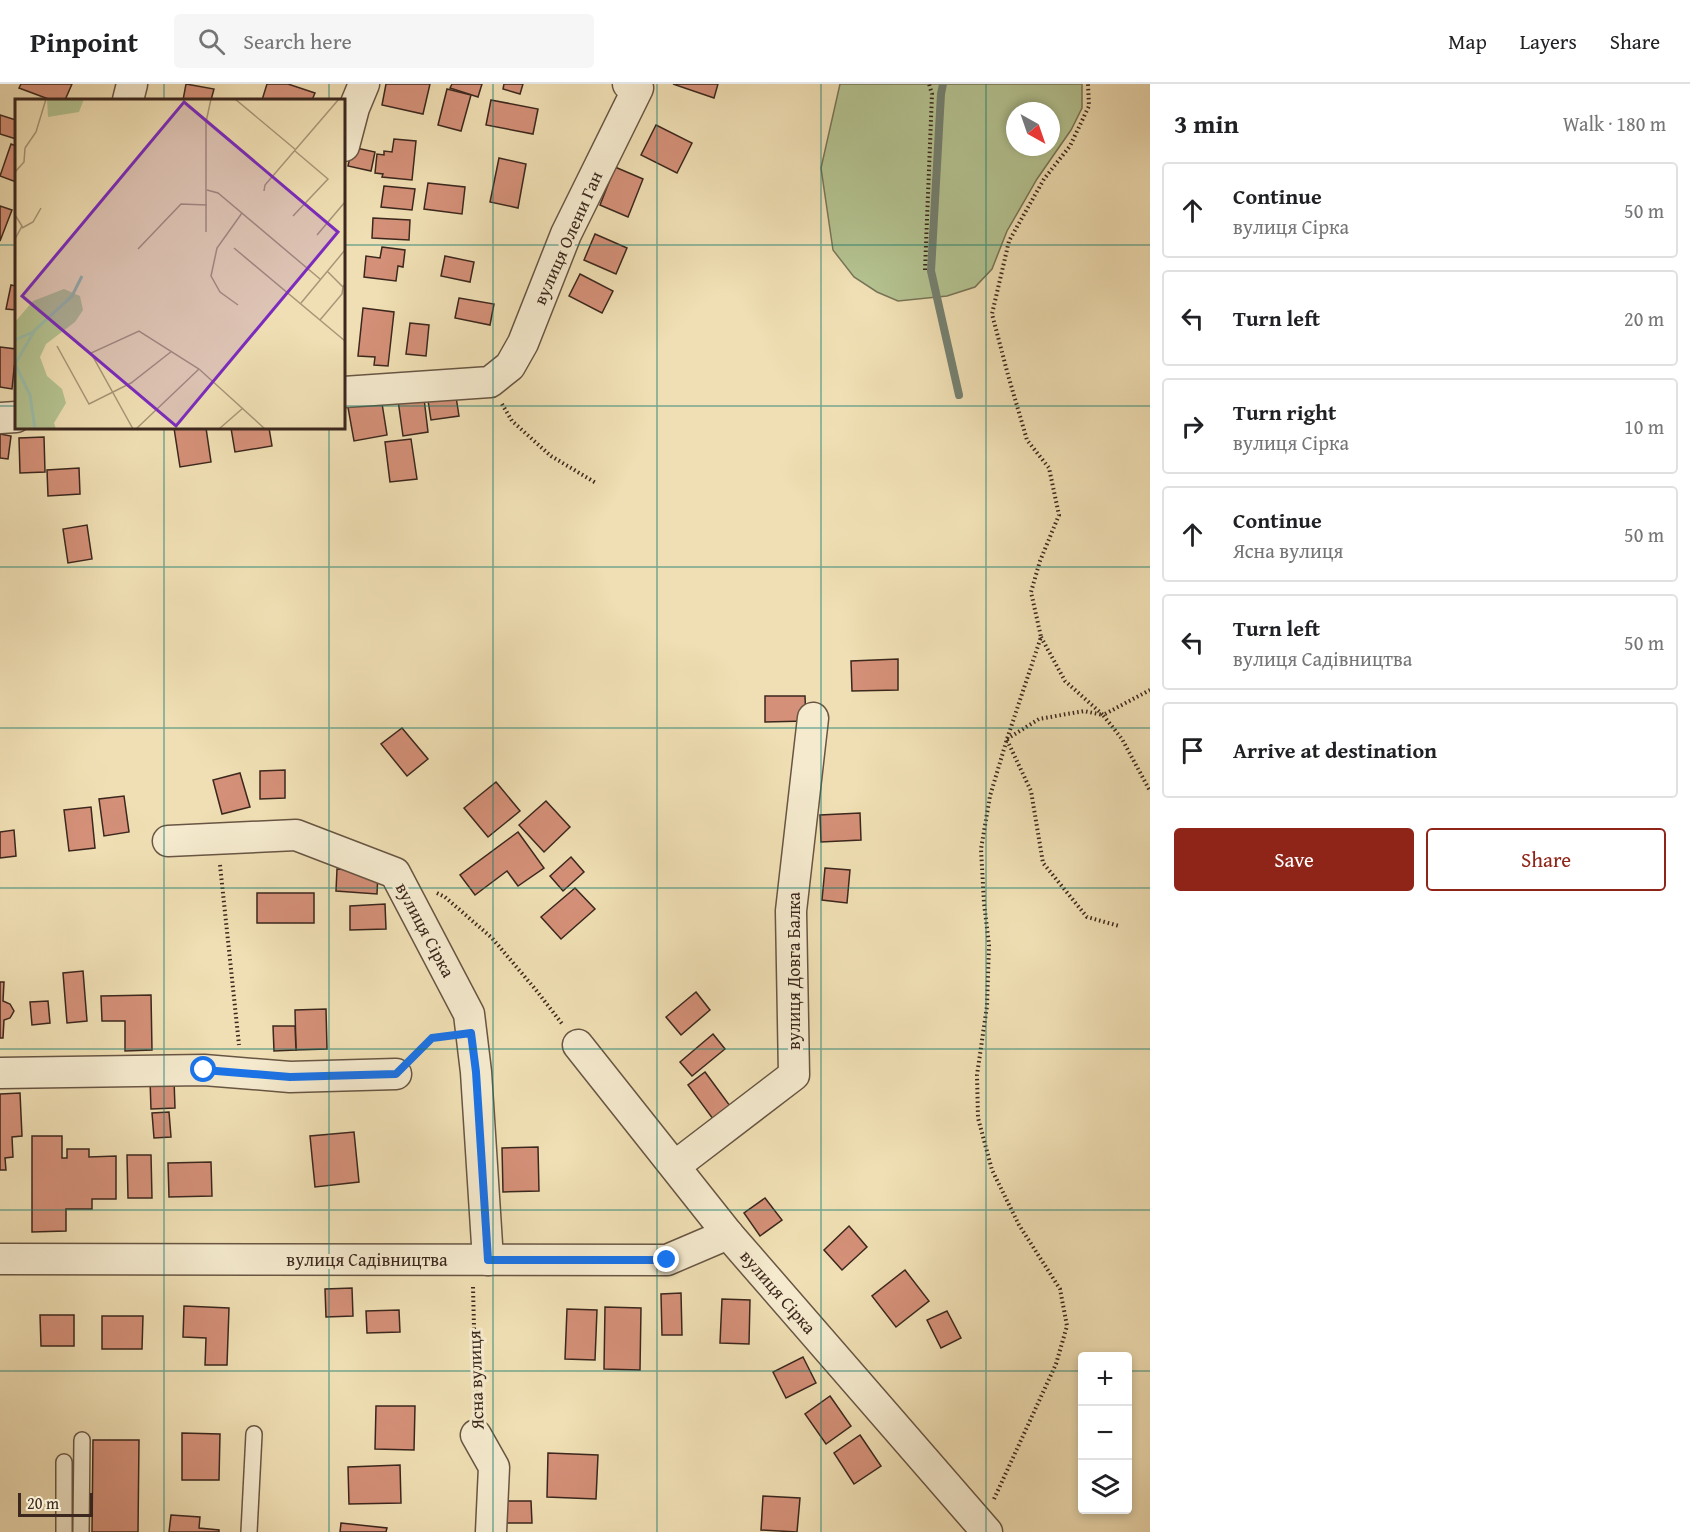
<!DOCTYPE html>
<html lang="en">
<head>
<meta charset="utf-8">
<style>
	body { margin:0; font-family:"Gentium Book Plus",serif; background:#f6f6f6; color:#202124 }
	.controls { position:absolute; right:18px; bottom:18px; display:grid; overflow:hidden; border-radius:6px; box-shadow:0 3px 9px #0003 }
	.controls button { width:54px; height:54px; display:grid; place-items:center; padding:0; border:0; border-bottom:2px solid #e0e0e0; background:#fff; color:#202124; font:30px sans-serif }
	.compass { position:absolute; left:1006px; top:18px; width:54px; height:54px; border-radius:50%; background:#fff; box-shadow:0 3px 9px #0003; rotate:140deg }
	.scale { position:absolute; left:18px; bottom:15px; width:75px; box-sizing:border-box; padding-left:6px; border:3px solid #3b271d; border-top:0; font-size:16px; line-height:21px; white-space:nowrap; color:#3b271d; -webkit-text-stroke:4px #f5eace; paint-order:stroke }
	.stop { position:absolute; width:18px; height:18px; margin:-14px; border:4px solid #1a73e8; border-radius:50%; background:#fff }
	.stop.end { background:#1a73e8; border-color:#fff; box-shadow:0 2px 6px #0008 }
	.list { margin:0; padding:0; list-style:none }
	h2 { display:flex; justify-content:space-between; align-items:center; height:78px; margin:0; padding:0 24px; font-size:26px }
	h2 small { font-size:20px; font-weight:400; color:#757577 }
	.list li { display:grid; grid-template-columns:39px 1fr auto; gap:18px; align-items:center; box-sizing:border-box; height:96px; margin:0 12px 12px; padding:0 12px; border:2px solid #e0e0e0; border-radius:6px }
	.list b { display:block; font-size:22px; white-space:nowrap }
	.list p { margin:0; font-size:20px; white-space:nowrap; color:#757577 }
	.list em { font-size:20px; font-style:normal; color:#757577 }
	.actions { display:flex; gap:12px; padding:18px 24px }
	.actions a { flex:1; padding:14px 0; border:2px solid #8f2418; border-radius:6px; text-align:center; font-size:21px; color:#8f2418 }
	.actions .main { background:#8f2418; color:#fff }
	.icon { flex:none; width:33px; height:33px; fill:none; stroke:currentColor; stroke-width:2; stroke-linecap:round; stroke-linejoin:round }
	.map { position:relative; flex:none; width:1150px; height:1448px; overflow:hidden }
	header { display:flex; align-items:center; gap:36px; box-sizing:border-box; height:84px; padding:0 30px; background:#fff; border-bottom:2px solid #e0e0e0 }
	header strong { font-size:28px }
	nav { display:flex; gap:33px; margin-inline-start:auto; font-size:21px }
	.search { width:420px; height:54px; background:#f6f6f6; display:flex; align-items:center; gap:15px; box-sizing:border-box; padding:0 21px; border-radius:6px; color:#757577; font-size:22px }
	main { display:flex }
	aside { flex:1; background:#fff }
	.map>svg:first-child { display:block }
	.green { fill:#b4c391; stroke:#787557; stroke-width:1.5; fill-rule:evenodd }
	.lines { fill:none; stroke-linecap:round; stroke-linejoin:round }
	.stream { stroke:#758171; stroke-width:8 }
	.building { fill:#d49078; stroke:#3b271d; stroke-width:1.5 }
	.service-casing { stroke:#685543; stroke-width:18 }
	.minor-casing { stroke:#685543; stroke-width:33 }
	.path { stroke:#3b271d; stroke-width:4; stroke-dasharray:1.5 3; stroke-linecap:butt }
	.service { stroke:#f5eace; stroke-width:15 }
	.minor { stroke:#f5eace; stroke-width:30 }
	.route { stroke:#1a73e8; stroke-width:8 }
	.grid { fill:none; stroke:#0f766e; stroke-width:1.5; stroke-opacity:0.55 }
	.labels { text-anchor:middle; stroke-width:6; stroke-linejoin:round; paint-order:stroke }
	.street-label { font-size:18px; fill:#3b271d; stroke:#f5eace }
	.inset-river { fill:none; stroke:#9bbda9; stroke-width:3 }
	.inset-road { fill:none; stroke:#a89578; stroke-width:1.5 }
	.view { fill:#7b2cbf; fill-opacity:0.15; stroke:#7b2cbf; stroke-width:3 }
	.inset-edge { fill:none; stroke:#3b271d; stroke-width:3 }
</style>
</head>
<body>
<header>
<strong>Pinpoint</strong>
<div class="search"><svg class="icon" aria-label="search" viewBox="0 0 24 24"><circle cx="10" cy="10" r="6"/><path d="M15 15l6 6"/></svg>Search here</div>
<nav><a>Map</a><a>Layers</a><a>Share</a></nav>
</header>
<main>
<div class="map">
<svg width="1150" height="1448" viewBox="0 0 1150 1448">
	<rect width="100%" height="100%" fill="#f0dfb4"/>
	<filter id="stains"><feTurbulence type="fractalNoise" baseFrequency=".00333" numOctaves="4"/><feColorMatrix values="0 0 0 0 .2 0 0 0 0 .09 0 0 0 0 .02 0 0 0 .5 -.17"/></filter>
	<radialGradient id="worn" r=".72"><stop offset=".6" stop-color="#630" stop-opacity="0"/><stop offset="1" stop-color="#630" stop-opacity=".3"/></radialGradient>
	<path class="green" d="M840,0H1082V24L1071,46L1037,95L1007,147L992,185L975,203L947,212L898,217L877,208L854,193L833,166L821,84ZM1015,27H1051V63H1015Z"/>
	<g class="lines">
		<path class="stream" d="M943,0L941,10L931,187L959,311"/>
	</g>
	<g class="building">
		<path d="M21,0H72L65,16H51L19,4Z"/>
		<path d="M186,0L214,5L211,16H183Z"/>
		<path d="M267,0H288L315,9L312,16H262Z"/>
		<path d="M386,0H430L423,30L382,21Z"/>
		<path d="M452,0H482L478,13L450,4Z"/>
		<path d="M504,0H523L520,10L503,5Z"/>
		<path d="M673,0H718L714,14Z"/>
		<path d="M447,5L471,11L461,47L438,41Z"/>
		<path d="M491,16L538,25L533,50L486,41Z"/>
		<path d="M0,31L16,36V55L0,50Z"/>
		<path d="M656,41L692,59L677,89L641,71Z"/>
		<path d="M394,55L416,57L412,96L382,93L383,90L375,89L377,70L384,71V67L392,68Z"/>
		<path d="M11,60L16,62V98L0,92Z"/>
		<path d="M352,63L375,68L371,87L348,82Z"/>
		<path d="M499,74L526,80L518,124L490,118Z"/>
		<path d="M615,83L643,95L628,133L600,121Z"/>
		<path d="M428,99L465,103L462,130L424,125Z"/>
		<path d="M384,102L415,105L412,126L381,123Z"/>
		<path d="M0,122L12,126L0,157Z"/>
		<path d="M373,134L410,136L409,156L372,154Z"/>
		<path d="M595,150L627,164L616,190L584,176Z"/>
		<path d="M382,163L405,166L403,183L398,182L396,197L364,193L366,172L380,174Z"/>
		<path d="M445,172L474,178L470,198L441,192Z"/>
		<path d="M580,190L613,207L602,229L569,212Z"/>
		<path d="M11,201L16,202V226L6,225Z"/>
		<path d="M459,214L494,220L490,241L455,234Z"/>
		<path d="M363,224L394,228L388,282L374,281L375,273L358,272Z"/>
		<path d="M410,239L429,241L426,272L406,270Z"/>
		<path d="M0,263L16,265L12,305L0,303Z"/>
		<path d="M423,306L428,348L403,352L397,309Z"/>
		<path d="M455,306L459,332L431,336L427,310Z"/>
		<path d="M381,313L387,351L354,357L347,318Z"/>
		<path d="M174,344H206L211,378L180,383Z"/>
		<path d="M231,344H269L272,362L235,368Z"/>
		<path d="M0,350L11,352L8,375L0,374Z"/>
		<path d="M44,353L45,388L20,389L19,354Z"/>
		<path d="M411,355L417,395L390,398L385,358Z"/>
		<path d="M79,384L80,410L48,412L47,386Z"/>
		<path d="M87,441L92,475L68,479L63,445Z"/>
		<path d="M898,575V606L852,607L851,577Z"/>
		<path d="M765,612H805L806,637L765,638Z"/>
		<path d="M402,644L428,675L407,692L381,660Z"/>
		<path d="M285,686V714L260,715V687Z"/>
		<path d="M240,689L250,723L222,730L213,696Z"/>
		<path d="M496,698L520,727L488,753L464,724Z"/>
		<path d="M124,712L129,748L104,752L99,715Z"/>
		<path d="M546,717L570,743L544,768L519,741Z"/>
		<path d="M91,723L95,764L69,767L64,726Z"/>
		<path d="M860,729L861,756L821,758L820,731Z"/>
		<path d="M14,746L16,772L0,774V748Z"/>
		<path d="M518,748L544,784L518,802L507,787L475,811L460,791Z"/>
		<path d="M571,773L584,788L563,807L550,792Z"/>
		<path d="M825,784L850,786L847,819L822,816Z"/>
		<path d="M337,785L378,788L377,810L336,807Z"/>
		<path d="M575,804L595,825L561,855L541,833Z"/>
		<rect x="257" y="809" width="57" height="30"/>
		<path d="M385,820L386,845L350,846V822Z"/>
		<path d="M83,887L87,937L67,939L63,889Z"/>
		<path d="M0,898H4L3,917L10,920L14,927L10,934L4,936L3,954H0Z"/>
		<path d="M696,908L710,926L681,951L666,933Z"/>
		<path d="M151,911L152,966L125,967V937H102L101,912Z"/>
		<path d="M48,917L50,939L32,941L30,918Z"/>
		<path d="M326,925L327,965L296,966L295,926Z"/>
		<path d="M273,942H295L296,966L274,967Z"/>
		<path d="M713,950L725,965L692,992L680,978Z"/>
		<path d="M705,988L733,1026L716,1039L688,1001Z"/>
		<path d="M174,995L175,1024L151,1025L150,996Z"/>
		<path d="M20,1009L22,1052L12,1053L13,1073L5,1074L6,1086H0V1010Z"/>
		<path d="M169,1028L171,1053L154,1054L152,1029Z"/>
		<path d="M354,1048L359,1098L315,1103L310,1052Z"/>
		<path d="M32,1052H62V1074H67V1065H89V1073L116,1072V1115H92V1125H66V1147L32,1148Z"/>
		<path d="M538,1063L539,1107L503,1108L502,1064Z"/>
		<path d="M127,1071H151L152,1114H128Z"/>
		<path d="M211,1078L212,1112L169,1113L168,1079Z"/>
		<path d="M765,1114L782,1136L760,1152L744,1129Z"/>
		<path d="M849,1142L867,1163L842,1186L824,1166Z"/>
		<path d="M905,1186L929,1217L896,1243L872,1212Z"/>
		<path d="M352,1204L353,1232L326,1233L325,1205Z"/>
		<path d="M681,1209L682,1251H662L661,1210Z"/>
		<path d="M722,1215L750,1216L749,1260L720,1259Z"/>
		<path d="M184,1222L229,1224L227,1281H205L206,1254L183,1253Z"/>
		<path d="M605,1223L641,1224L640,1286L604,1285Z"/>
		<path d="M567,1225L597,1226L595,1276L565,1275Z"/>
		<path d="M399,1226L400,1248L367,1249L366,1227Z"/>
		<path d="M947,1227L961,1254L941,1264L927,1236Z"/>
		<path d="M40,1231H74V1262H41Z"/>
		<path d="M102,1232H143L142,1265H102Z"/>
		<path d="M803,1273L816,1299L786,1314L773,1288Z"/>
		<path d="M830,1312L851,1342L826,1360L805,1330Z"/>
		<path d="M376,1322H415L414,1366L375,1365Z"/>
		<path d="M182,1349L220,1350L219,1396H182Z"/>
		<path d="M860,1351L881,1382L854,1400L834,1369Z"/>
		<path d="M93,1356H139L138,1448H92Z"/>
		<path d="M548,1369L598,1371L596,1415L547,1413Z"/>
		<path d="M400,1381L401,1419L349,1420L348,1383Z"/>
		<path d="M763,1412L800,1414L797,1448L761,1446Z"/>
		<path d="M503,1417H531L532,1439H504Z"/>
		<path d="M171,1431L200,1433L199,1444L219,1446V1448H169Z"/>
		<path d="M341,1439L387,1444L386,1448H340Z"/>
	</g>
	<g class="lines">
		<g class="service-casing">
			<g id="service">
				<path d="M64,1448V1378"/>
				<path d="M81,1448L82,1356"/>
				<path d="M249,1448L254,1350"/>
			</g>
		</g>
		<g class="minor-casing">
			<g id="minor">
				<path d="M128,16L132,0"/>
				<path d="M344,62L354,24L364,0"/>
				<path d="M344,308L490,298L510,282L523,259L566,150L638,4L628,0"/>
				<path d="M0,334L16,333"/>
				<path d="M168,757L296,751L395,789L469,930L476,988L488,1176"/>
				<path d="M578,961L728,1150L987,1448"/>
				<path d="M0,989L204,986L290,993L396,990"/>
				<path d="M675,1082L794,991L791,827L813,634"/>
				<path d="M0,1175L667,1176L728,1150"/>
				<path d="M476,1351L494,1383L491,1448"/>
			</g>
		</g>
		<g class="path">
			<path d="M925,186L932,10L929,0"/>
			<path d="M502,320L512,337L551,372L596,399"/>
			<path d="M1041,553L1065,597L1103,631L1150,606"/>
			<path d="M1007,655L1039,635L1084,627L1103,631L1122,655L1150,707"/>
			<path d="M1007,656L1031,707L1043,779L1087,833L1119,842"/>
			<path d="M220,781L239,961"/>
			<path d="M437,809L445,813L492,854L536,906L563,941"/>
			<path d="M414,973L432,955L446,952"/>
			<path d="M473,1203L476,1325"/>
			<path d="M994,1415L1056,1280L1067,1242L1060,1205L1019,1141L992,1086L978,1034L977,991L987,922L989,861L984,819L981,765L990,712L1007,655L1041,553L1031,508L1040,477L1059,431L1049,384L1027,356L1008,291L992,230L1009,157L1044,95L1070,62L1089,22L1088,0"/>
		</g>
		<use href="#service" class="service"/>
		<use href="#minor" class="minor"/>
	</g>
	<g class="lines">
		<path class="route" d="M204,986L290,993L396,990L432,954L471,949L476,988L488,1176H667"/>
	</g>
	<path class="grid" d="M164,0V16M329,0V16M493,0V1448M657,0V1448M821,0V1448M986,0V1448M0,161H16M344,161H1150M0,322H16M344,322H1150M164,344V1448M329,344V1448M0,483H1150M0,644H1150M0,804H1150M0,965H1150M0,1126H1150M0,1287H1082M1128,1287H1150"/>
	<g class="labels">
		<g class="street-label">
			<text transform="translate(568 154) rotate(-66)" y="6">вулиця Олени Ган</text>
			<text transform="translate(425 846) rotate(62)" y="6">вулиця Сірка</text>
			<text transform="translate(794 887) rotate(-90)" y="6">вулиця Довга Балка</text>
			<text x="367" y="1182">вулиця Садівництва</text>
			<text transform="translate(778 1208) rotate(49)" y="6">вулиця Сірка</text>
			<text transform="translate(476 1296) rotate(-92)" y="6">Ясна вулиця</text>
		</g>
	</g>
	<g transform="translate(15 15)">
		<rect width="330" height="330" fill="#f0dfb4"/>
		<path d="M69,0L64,13L33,18L32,0ZM49,190L65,197L68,211L60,223L31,245L25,258L32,277L47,290L51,304L39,324L41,330H0V223L18,202Z" fill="#b4c391"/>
		<path class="inset-river" d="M0,241L18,233M20,330L15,296L0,265L20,231L57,197L67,177"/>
		<path class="inset-road" d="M220,0L281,51M10,49L21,33L31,0M0,73L9,63L10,49M192,91L203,94L305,180M249,92L250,86L324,0M0,116L7,127L0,140M278,117L313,80L280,52M7,129L18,123L26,109M191,133V23L196,0M302,136L330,103M219,149L330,242M123,150L166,105L192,106M312,172L328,188L330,185M286,204L330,151M223,206L205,193L196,177L202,149L227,114M305,221L327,195L328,188M42,247L74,305L116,284L157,252M118,330L76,254L124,232L184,270L250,330M121,330L184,270M204,330L228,309"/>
		<path class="view" d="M169,3L323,133L161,327L7,197Z"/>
		<rect width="330" height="330" class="inset-edge"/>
	</g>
	<rect width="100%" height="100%" filter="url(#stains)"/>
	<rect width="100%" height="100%" fill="url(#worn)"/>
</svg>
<div class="controls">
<button>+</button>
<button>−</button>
<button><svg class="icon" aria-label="layers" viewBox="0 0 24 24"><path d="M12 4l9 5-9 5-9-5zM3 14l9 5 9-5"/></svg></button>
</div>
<svg class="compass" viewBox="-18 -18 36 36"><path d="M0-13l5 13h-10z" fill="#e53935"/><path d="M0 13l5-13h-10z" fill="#757577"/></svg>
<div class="scale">20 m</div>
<div class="stop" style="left:204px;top:986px"></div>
<div class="stop end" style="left:667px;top:1176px"></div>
</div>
<aside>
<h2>3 min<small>Walk · 180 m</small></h2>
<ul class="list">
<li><svg class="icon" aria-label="ahead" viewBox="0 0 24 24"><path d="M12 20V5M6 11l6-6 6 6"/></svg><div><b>Continue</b><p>вулиця Сірка</p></div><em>50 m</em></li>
<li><svg class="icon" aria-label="left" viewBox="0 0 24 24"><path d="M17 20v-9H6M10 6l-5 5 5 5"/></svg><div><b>Turn left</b></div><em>20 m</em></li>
<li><svg class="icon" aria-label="right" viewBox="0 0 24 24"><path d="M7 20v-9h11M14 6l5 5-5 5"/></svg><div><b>Turn right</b><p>вулиця Сірка</p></div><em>10 m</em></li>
<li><svg class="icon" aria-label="ahead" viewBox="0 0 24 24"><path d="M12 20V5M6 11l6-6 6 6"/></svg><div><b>Continue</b><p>Ясна вулиця</p></div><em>50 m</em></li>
<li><svg class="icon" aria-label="left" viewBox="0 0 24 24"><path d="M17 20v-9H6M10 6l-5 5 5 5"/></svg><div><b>Turn left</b><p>вулиця Садівництва</p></div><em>50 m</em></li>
<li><svg class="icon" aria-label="arrive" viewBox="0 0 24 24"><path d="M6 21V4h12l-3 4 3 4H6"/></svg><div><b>Arrive at destination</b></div></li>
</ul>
<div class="actions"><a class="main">Save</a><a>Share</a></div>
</aside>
</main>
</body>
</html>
